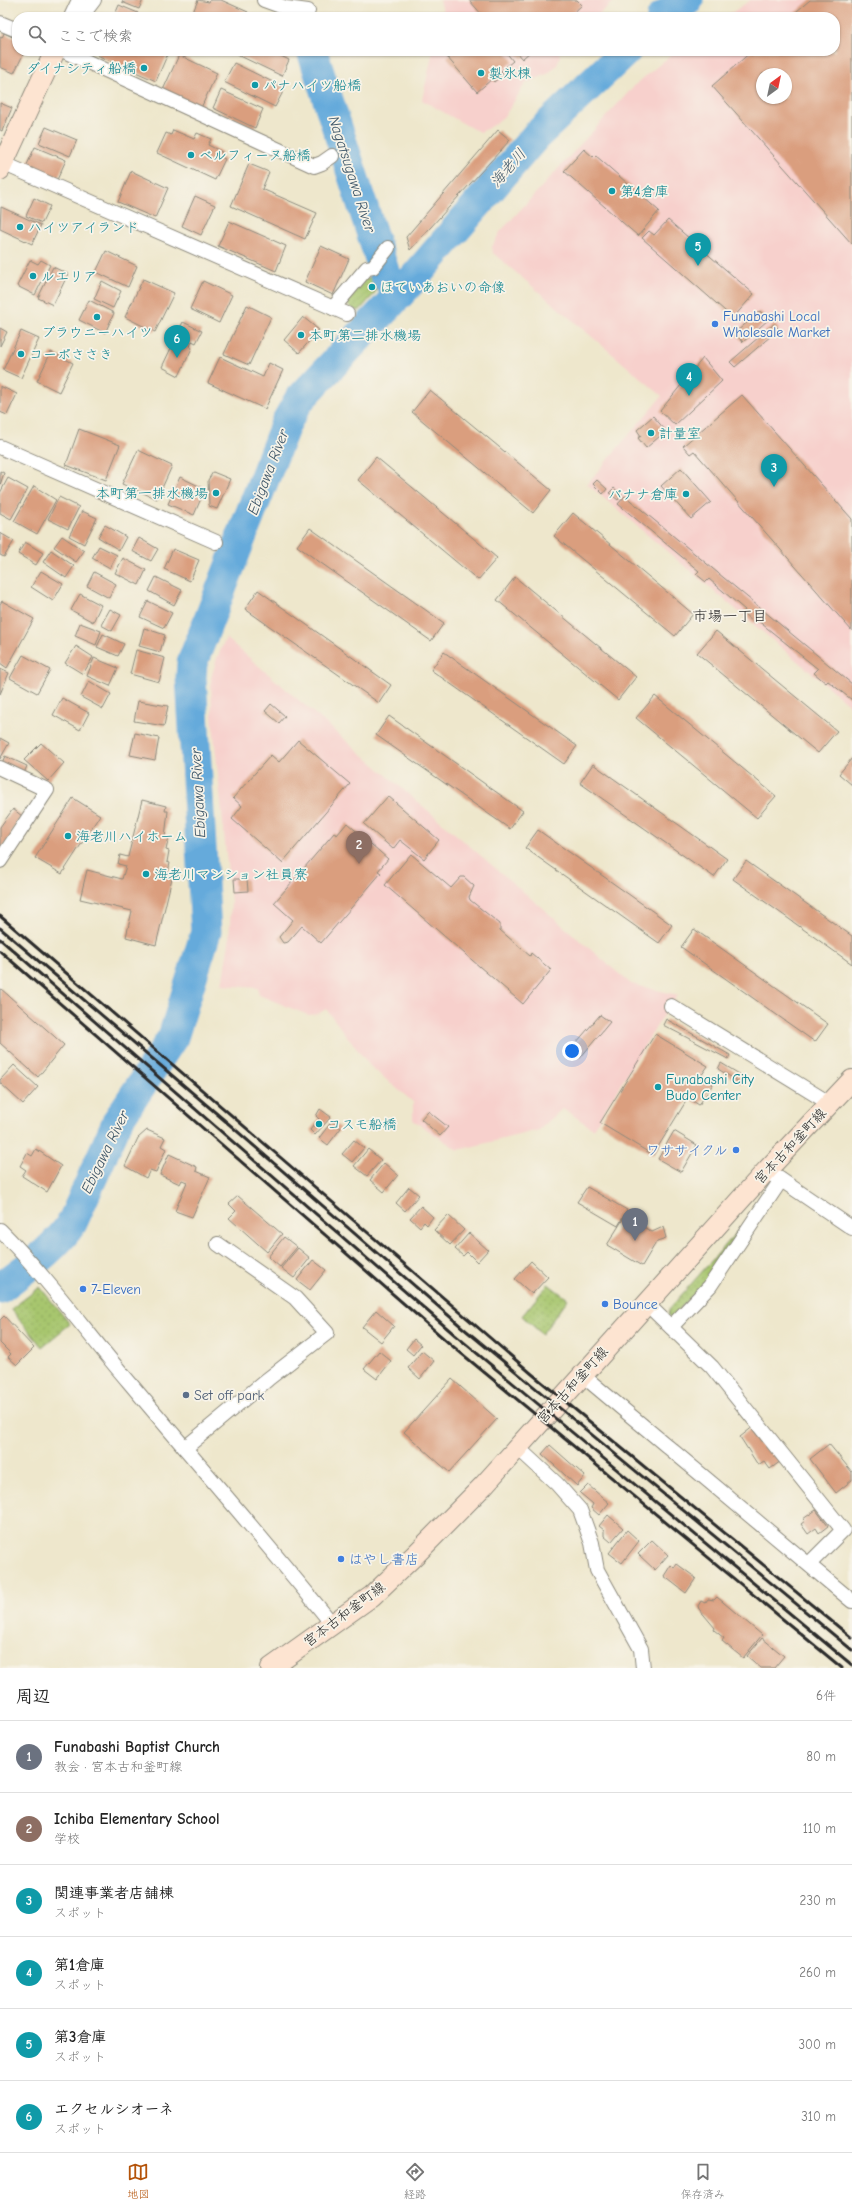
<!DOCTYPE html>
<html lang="ja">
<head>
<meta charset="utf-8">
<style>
	body { margin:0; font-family:"Comic Neue","Klee One",sans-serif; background:#f6f6f6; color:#222 }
	.compass { position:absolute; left:756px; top:68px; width:36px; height:36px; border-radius:50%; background:#fff; box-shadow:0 1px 3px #0004; rotate:33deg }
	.you { position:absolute; left:572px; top:1051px; width:14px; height:14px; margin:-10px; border:3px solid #fff; border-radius:50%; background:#1a73e8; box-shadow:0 0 0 6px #1a73e833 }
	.badge { display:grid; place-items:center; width:26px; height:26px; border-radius:50%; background:#b45309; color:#fff; font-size:13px; font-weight:700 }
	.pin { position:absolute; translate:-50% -33px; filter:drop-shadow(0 1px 2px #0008) }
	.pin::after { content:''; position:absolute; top:21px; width:14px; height:12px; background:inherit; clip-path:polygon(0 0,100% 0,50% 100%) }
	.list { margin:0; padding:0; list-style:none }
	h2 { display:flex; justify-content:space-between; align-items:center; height:52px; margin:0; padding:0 16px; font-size:17px }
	h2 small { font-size:13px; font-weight:400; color:#767676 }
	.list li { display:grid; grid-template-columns:26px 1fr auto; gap:12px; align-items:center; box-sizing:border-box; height:72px; padding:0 16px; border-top:1px solid #e0e0e0 }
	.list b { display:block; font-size:15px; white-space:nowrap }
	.list p { margin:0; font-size:13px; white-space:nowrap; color:#767676 }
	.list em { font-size:13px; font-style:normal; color:#767676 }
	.icon { flex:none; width:22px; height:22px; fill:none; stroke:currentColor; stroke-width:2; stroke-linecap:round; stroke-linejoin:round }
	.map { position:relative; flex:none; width:852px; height:1668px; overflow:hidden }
	.search { position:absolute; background:#fff; box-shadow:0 1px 3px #0004; left:12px; right:12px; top:12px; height:44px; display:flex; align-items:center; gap:10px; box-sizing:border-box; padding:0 14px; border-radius:16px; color:#767676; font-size:15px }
	.sheet { height:484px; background:#fff }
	nav { display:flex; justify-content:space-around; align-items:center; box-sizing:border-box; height:56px; border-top:1px solid #e0e0e0; background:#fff; font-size:11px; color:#767676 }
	nav a { display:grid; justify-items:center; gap:2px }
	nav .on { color:#b45309 }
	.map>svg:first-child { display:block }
	.built { fill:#f7d0cc; fill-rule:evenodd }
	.grass { fill:url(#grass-dots); stroke:#69784c }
	.garden { fill:url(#garden-furrows); stroke:#69784c }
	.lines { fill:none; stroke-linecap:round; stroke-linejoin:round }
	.river { stroke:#65aadb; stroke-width:31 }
	.building { fill:#da9e7e; fill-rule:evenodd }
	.street-casing { stroke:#8c897c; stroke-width:16 }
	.secondary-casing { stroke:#8c897c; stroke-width:22 }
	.street { stroke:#fff; stroke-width:14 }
	.secondary { stroke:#fde4d1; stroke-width:20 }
	.rail { stroke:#2b2b2b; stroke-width:3 }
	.culture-dot { fill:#0f9aa8; stroke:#f7f3e8; stroke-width:1.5 }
	.shop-dot { fill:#3f7fe0; stroke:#f7f3e8; stroke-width:1.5 }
	.service-dot { fill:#5c6f8a; stroke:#f7f3e8; stroke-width:1.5 }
	.labels { text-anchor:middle; stroke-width:3.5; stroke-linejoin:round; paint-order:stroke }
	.culture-label { font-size:14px; fill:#0d838f; stroke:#f7f3e8; text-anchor:start }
	.shop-label { font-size:14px; fill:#366cbe; stroke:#f7f3e8; text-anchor:start }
	.street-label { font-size:14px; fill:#2b2b2b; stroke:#f7f3e8 }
	.service-label { font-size:14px; fill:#4e5e75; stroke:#f7f3e8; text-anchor:start }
	.water-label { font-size:15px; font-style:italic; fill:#3f5769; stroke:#f7f3e8 }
	.neighbourhood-label { font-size:15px; fill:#2b2b2b; stroke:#f7f3e8 }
</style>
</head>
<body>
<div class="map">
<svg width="852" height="1668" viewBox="0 0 852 1668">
	<defs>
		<pattern id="grass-dots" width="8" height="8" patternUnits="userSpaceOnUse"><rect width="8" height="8" fill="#a7c66e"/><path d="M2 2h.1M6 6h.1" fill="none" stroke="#90aa5f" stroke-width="1.8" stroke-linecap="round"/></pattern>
		<pattern id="garden-furrows" width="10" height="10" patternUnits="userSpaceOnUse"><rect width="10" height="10" fill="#a7c66e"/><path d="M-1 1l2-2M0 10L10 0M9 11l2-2" fill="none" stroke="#90aa5f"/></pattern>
	</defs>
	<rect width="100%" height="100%" fill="#f7f3e8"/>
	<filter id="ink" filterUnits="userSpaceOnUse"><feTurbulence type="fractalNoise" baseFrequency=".025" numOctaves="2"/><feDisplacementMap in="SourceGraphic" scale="8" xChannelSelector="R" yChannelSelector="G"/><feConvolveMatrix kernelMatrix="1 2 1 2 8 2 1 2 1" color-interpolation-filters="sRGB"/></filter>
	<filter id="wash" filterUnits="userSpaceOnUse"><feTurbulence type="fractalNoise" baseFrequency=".012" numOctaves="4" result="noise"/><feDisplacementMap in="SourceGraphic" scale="16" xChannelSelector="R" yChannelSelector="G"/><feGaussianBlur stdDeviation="0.9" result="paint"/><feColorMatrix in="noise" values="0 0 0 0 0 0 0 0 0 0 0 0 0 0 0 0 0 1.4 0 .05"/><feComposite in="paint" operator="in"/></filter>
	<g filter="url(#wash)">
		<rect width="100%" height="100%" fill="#eee7cc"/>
		<g class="built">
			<path d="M440,0H616L595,17H441L443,11Z"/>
			<path d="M751,0H852V707L587,484L662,396L493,253L492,247L500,232L636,84L676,51H835V17H725ZM762,74H786V98H762Z"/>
			<path d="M433,51H559L560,57L557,65L549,73L525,84L506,114L497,123L481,132L473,129L422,100Z"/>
			<path d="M226,638L631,984L678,995L666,1011L593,1129L563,1108L539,1130L458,1150L413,1120V1102L370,1066L326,1009L318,1014L308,1015L259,995L258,988L222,985L229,943L231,902L212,715L211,678L217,658Z"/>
		</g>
		<g class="grass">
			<path d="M746,1222L705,1282L671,1318L668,1316L669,1309Z"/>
			<path d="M548,1284L568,1299L542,1334L522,1316Z"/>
			<path d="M40,1287L70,1324L42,1347L11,1309Z"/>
		</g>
		<path class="garden" d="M376,276L379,284L374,294L359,311L352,309L345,302L364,279Z"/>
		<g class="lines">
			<g class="river">
				<path d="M662,17L688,0"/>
				<path d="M312,51L385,274L399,294"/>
				<path d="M0,1288C27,1267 53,1251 72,1223L118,1120L173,1037L206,932L191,677L192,663L286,423L299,400L407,286L536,136L626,51"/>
			</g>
		</g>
		<g id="blocks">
			<g class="building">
				<path d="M123,0H143L139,9L122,2Z"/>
				<path d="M198,0L209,2L210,0H221L248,12L246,17H201L193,12Z"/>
				<path d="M469,0H577L582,5L569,17H484Z"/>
				<path d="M810,0H852V244L712,86L752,51H835V17H790ZM762,74H786V98H762Z"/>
				<path d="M119,5L138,13L136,17H114Z"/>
				<path d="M4,33L17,39V51H25L14,73L0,67V37L2,38Z"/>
				<path d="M99,51H169L156,81L97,55Z"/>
				<path d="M240,51H279L277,54L289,60L282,76L238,55Z"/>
				<path d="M454,51H505L513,61L501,71L504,74L494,82L492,79L477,92L447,57Z"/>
				<path d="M515,51H531L522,59Z"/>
				<path d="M179,55L217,73L201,108L163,90Z"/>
				<path d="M234,63L285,88L275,107L224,82Z"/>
				<path d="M221,90L263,109L255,128L213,108Z"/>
				<path d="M0,103L12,108L2,131L0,130Z"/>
				<path d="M46,127L77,140L70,156L39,143Z"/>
				<path d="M173,130L194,139L197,133L211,139L208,145L222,152L220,157L225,159L215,180L157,153L166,133L171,135Z"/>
				<path d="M498,130L510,140L410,250L406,237Z"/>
				<path d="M35,147L66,160L57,180L26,167Z"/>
				<path d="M584,149L593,157L595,155L659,211L638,236L564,171Z"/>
				<path d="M249,164L269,172L262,189L317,213L305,239L231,206Z"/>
				<path d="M131,171L168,188L155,218L118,202Z"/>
				<path d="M195,196L215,205L201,235L182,226Z"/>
				<path d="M34,198L50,206L42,223L26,216Z"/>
				<path d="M1,207L41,225L32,244L0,229Z"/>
				<path d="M668,220L754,294L733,318L642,238L649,231L654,235Z"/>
				<path d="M229,221L286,246L276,271L218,246Z"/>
				<path d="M321,246L349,259L333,295L305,282Z"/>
				<path d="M106,251L137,266L128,287L96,272Z"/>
				<path d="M30,260L38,264L41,260L50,265L35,295L17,286Z"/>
				<path d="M53,267L68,274L53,305L38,298Z"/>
				<path d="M143,279L174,293L155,332L125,317Z"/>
				<path d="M102,281L121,291L113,308L94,299Z"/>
				<path d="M203,281L232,295L219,323L190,309Z"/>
				<path d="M89,300L114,313L105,333L79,320Z"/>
				<path d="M247,305L271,317L249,365L224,354Z"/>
				<path d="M760,311L768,320L743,342L735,333Z"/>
				<path d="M303,317L319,330L299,353L284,340Z"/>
				<path d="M183,322L202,331L196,343L192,341L190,347L192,348L179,376L162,367L171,348L174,349L180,335L177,334Z"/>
				<path d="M774,324L779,329L735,367L730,362Z"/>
				<path d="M0,328L7,332L0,346Z"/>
				<path d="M21,331L39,339L21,378L3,370Z"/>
				<path d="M51,352L73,363L59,392L37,381Z"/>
				<path d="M220,357L263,377L269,363L283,370L265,409L208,383Z"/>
				<path d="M703,358L722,381L675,425L660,411Z"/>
				<path d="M0,386L17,394L7,415L0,412Z"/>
				<path d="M430,390L551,490L533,513L412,412Z"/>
				<path d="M742,395L852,519V631L694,451L690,454L683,446Z"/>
				<path d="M653,416L666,431L646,448L638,438L641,436L637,430Z"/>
				<path d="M79,429L120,445L106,480L66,465Z"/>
				<path d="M138,450L172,466L157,499L122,484Z"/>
				<path d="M376,457L497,558L478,580L358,480Z"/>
				<path d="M681,468L711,502L691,519L661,486Z"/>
				<path d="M0,471L4,473L0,485Z"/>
				<path d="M213,472L230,479L217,509L209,506L208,480Z"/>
				<path d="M180,477L205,489L194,515L168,504Z"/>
				<path d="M8,478L28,489L11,519L0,513V493Z"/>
				<path d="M597,480L607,489L603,494L593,484Z"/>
				<path d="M34,486L56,500L37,534L14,521Z"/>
				<path d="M614,488L622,495L618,500L609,493Z"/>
				<path d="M625,496L852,684V700L828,681L826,683L814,673L818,669L757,620L754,623L743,613L745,610L709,579L706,582L696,574L699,571L618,504Z"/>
				<path d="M59,497L79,507L68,529L48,519Z"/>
				<path d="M82,511L97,518L84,544L69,536Z"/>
				<path d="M573,513L693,614L675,636L554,536Z"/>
				<path d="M105,525L126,537L119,550L98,537Z"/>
				<path d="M310,528L444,623L431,641L297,546Z"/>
				<path d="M0,533L14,541L4,557L0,555Z"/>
				<path d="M62,536L84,551L76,562L54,547Z"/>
				<path d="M139,538L158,549L151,561L132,551Z"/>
				<path d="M25,542L43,553L36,565L18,554Z"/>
				<path d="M99,546L117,555L110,568L92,558Z"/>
				<path d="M173,549L199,560L190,581L164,569Z"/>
				<path d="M51,550L74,566L66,578L43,562Z"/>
				<path d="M123,558L146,570L139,585L115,573Z"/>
				<path d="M41,571L63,584L53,601L31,587Z"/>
				<path d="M94,572L116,584L109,598L87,586Z"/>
				<path d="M156,577L182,590L174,605L149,591Z"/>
				<path d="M515,577L636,677L618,700L497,600Z"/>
				<path d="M258,590L391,685L379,703L245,609Z"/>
				<path d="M80,594L101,605L93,622L71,610Z"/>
				<path d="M2,601L34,619L7,668L0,663V604Z"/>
				<path d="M148,601L172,613L164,628L140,617Z"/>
				<path d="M110,609L121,615L112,631L101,625Z"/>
				<path d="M80,623L101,631L96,645L75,636Z"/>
				<path d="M144,628L165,635L160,652L139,646Z"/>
				<path d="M716,631L837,731L818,753L697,653Z"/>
				<path d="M103,634L124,644L118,656L97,647Z"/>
				<path d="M76,646L93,657L83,674L65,663Z"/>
				<path d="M136,650L165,658L159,682L130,674Z"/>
				<path d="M444,652L577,746L564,764L431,670Z"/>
				<path d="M23,655L50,670L37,693L10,678Z"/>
				<path d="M94,658L118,668L110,686L87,676Z"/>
				<path d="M0,669L9,673L0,694Z"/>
				<path d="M89,681L111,694L103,709L81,697Z"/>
				<path d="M655,696L776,796L757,818L636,718Z"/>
				<path d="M62,698L89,713L80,730L53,715Z"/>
				<path d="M138,701L168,706L164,726L134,721Z"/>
				<path d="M271,704L285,716L279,723L265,711Z"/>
				<path d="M389,716L523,811L510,829L376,735Z"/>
				<path d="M135,733L159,738L155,760L130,755Z"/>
				<path d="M0,738L9,743L0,759Z"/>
				<path d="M298,740L350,784L282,863L232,819L242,806L233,798L271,755L279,762Z"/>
				<path d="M41,743L64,763L48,781L24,760Z"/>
				<path d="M5,756L27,766L23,776L1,765Z"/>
				<path d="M852,758V785L839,774Z"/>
				<path d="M593,764L727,859L714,877L580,783Z"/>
				<path d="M388,796L439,840L424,859L400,840L393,849L364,824Z"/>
				<path d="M73,798L100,815L62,874L35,858Z"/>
				<path d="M142,800L166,806L165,811H168L165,837H169L166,850L169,851L167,862L170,863L167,877L172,878L156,945L126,937L132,911L80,899L87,870L122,879L126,866L118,864L120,855L128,857Z"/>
				<path d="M13,809L22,816L11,832L13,834L0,852V827Z"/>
				<path d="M347,823L388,859L378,871L381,873L321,943L302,926L288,942L283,943L279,937L293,920L274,903L334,833L337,835Z"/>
				<path d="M538,830L672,925L659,943L525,848Z"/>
				<path d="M411,854L451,888L461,877H464L474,886L469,897L470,900L500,924V930L530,956L531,953L551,970L523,1004L385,885Z"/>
				<path d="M746,861L852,936V964L733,879Z"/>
				<path d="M234,879H247L248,891L235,892Z"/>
				<path d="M694,929L828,1024L815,1042L681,947Z"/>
				<path d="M0,988L64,1045L38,1077L0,1043Z"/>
				<path d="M600,1015L610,1022L580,1058L570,1050Z"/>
				<path d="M666,1019L730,1055L728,1059L663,1025Z"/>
				<path d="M655,1034L708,1066L701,1076L713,1084L699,1105L688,1098L653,1155L600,1123Z"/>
				<path d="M721,1063L746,1078L742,1084L718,1069Z"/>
				<path d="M14,1065L38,1087L23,1104L0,1083V1080Z"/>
				<path d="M320,1109L331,1117L315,1135L310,1130L319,1119L316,1116Z"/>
				<path d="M428,1111L448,1127L440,1136L421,1119Z"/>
				<path d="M332,1121L341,1128L328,1145L319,1138Z"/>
				<path d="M147,1130L165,1138L161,1146L166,1149L156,1172L150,1170L146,1178L125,1166L138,1138Z"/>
				<path d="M674,1131L697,1145L681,1172L658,1159Z"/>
				<path d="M354,1140L364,1148L352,1162L342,1154Z"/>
				<path d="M36,1149L61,1166L47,1192L22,1176L26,1170L20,1166L27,1153L32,1156Z"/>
				<path d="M368,1149L381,1160L367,1176L354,1166Z"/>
				<path d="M169,1154L197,1167L196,1171L210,1177L192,1217L175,1211L187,1182L182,1180L180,1184L160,1175Z"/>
				<path d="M384,1163L398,1175L384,1192L370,1180Z"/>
				<path d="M409,1187L419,1195L405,1211L396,1203Z"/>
				<path d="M587,1187L627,1210L618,1226L577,1202Z"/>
				<path d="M238,1196L282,1234L267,1252L229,1218L236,1211L229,1204Z"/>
				<path d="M421,1206L433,1217L427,1225L424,1222L420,1227L410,1218Z"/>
				<path d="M448,1215L464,1230L450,1245L434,1230Z"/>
				<path d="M625,1216L652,1232L663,1227L666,1238L657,1241L642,1266L607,1245Z"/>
				<path d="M469,1233L488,1250L477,1262L467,1252L463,1256L455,1249Z"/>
				<path d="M284,1237L297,1247L280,1267L268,1257Z"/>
				<path d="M298,1248L310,1258L294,1278L281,1268Z"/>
				<path d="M313,1260L326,1270L310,1290L297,1280Z"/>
				<path d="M531,1261L548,1277L532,1294L515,1279Z"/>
				<path d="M376,1310L394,1326L381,1342L362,1327Z"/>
				<path d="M4,1316L34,1348L17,1365L8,1357L11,1354L0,1343V1320Z"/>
				<path d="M414,1339L421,1345L413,1355L406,1349Z"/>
				<path d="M379,1351L391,1361L377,1379L364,1369Z"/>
				<path d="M422,1351L434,1361L420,1379L408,1368Z"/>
				<path d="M452,1379L497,1419L449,1472L404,1432Z"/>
				<path d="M754,1426L781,1461L770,1469L764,1461L758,1465L740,1437Z"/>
				<path d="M829,1444L852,1472V1480L836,1493L810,1459Z"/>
				<path d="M550,1445L585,1476L577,1486L542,1454Z"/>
				<path d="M588,1485L609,1503L599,1515L591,1508L593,1504L580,1493Z"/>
				<path d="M816,1510L828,1526L819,1533L816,1528L808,1534L801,1524L805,1521L803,1519Z"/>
				<path d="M608,1515L623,1528L611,1542L604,1536V1530L599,1526Z"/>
				<path d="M627,1530L639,1541L622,1563L609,1553Z"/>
				<path d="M652,1540L668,1555L655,1570L638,1554Z"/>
				<path d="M677,1564L696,1578L686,1593L664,1576L671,1565L674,1568Z"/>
				<path d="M717,1597L762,1635L743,1658L722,1641L724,1638L714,1630L715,1628L699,1609L698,1606L701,1601L705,1603L708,1599L714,1600Z"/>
				<path d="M762,1638L784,1656L774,1668H761L747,1656Z"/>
			</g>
		</g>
	</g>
	<g filter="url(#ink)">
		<use href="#blocks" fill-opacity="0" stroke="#8c897c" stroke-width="1"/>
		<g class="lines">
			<g class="street-casing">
				<g id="street">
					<path d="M264,0L286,8L308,11"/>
					<path d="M71,17L79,0"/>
					<path d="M81,17L94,0"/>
					<path d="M0,23L17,30"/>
					<path d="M64,51L314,166L322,163L332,156"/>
					<path d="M0,162L347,314"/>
					<path d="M333,308L367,268L373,267L388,248"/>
					<path d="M0,447L216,542"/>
					<path d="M0,768L47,790L0,861"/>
					<path d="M671,1006L829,1103"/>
					<path d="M774,1175L852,1228"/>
					<path d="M0,1230C47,1277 86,1332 129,1382C197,1463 267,1543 333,1625"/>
					<path d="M646,1303L712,1367L843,1530L809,1564"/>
					<path d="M671,1327L710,1286L781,1180"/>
					<path d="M581,1374L852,1601"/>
					<path d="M517,1447L557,1484L580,1510L592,1543L597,1570L641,1649L643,1668"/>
					<path d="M185,1448L268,1379L327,1333L295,1298L218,1244"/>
				</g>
			</g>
			<g class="secondary-casing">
				<g id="secondary">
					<path d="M0,170L55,51"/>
					<path d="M271,1668L372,1596L416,1554L483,1486L767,1170L852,1080"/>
				</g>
			</g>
			<use href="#street" class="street"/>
			<use href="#secondary" class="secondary"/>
			<g class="rail">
				<path d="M0,916L532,1374L852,1638"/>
				<path d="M0,928L230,1125L463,1328L852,1650"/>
				<path d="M0,939L455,1335L852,1665"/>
				<path d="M0,951L450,1344L842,1668"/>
			</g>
		</g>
	</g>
	<g class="culture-dot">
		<circle cx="144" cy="68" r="4"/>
		<circle cx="481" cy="73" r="4"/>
		<circle cx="255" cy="85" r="4"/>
		<circle cx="191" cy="155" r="4"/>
		<circle cx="612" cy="191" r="4"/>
		<circle cx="20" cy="227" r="4"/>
		<circle cx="33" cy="276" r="4"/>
		<circle cx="372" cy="287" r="4"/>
		<circle cx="97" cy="317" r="4"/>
		<circle cx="301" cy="335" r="4"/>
		<circle cx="21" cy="354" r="4"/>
		<circle cx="651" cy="433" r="4"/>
		<circle cx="216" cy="493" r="4"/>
		<circle cx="686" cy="494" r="4"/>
		<circle cx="68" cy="836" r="4"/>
		<circle cx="146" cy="874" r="4"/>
		<circle cx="658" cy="1087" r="4"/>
		<circle cx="319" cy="1124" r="4"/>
	</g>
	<g class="shop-dot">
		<circle cx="715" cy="324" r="4"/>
		<circle cx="736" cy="1150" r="4"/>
		<circle cx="83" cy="1289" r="4"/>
		<circle cx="605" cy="1304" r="4"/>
		<circle cx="341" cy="1559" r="4"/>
	</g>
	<circle class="service-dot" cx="186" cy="1395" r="4"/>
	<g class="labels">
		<g class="culture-label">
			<text x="136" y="73" text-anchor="end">ダイナシティ船橋</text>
			<text x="489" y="78">製氷棟</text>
			<text x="263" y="90">パナハイツ船橋</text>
			<text x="199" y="160">ベルフィーヌ船橋</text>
			<text x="620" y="196">第4倉庫</text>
			<text x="28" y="232">ハイツアイランド</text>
			<text x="41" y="281">ルエリア</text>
			<text x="380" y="292">ほていあおいの命像</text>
			<text x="97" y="337" text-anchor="middle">ブラウニーハイツ</text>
			<text x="309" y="340">本町第二排水機場</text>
			<text x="29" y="359">コーポささき</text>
			<text x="659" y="438">計量室</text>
			<text x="208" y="498" text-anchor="end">本町第一排水機場</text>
			<text x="678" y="499" text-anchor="end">バナナ倉庫</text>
			<text x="76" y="841">海老川ハイホーム</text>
			<text x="154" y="879">海老川マンション社員寮</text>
			<text x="666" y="1084">Funabashi City<tspan x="666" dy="16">Budo Center</tspan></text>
			<text x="327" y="1129">コスモ船橋</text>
		</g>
		<g class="shop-label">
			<text x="723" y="321">Funabashi Local<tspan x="723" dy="16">Wholesale Market</tspan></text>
			<text x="728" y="1155" text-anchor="end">ワササイクル</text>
			<text x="91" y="1294">7-Eleven</text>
			<text x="613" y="1309">Bounce</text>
			<text x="349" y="1564">はやし書店</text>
		</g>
		<g class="street-label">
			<text transform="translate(790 1146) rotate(-47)" y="5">宮本古和釜町線</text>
			<text transform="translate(572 1385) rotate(-48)" y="5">宮本古和釜町線</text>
			<text transform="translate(344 1614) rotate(-37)" y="5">宮本古和釜町線</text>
		</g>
		<g class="service-label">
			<text x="194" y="1400">Set off park</text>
		</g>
		<g class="water-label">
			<text transform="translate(508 168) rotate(-49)" y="5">海老川</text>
			<text transform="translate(352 174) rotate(72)" y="5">Nagatsugawa River</text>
			<text transform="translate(268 472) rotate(-69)" y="5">Ebigawa River</text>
			<text transform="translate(198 793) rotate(-93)" y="5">Ebigawa River</text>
			<text transform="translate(105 1152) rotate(-64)" y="5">Ebigawa River</text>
		</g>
		<g class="neighbourhood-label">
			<text x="730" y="621">市場一丁目</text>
		</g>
	</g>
</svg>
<svg class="compass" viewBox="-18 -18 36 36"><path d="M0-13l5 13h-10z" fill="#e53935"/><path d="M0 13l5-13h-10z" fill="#767676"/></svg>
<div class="you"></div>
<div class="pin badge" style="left:635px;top:1241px;background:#6b7280">1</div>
<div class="pin badge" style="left:359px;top:864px;background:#8d6e63">2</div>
<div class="pin badge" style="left:774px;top:487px;background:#0f9aa8">3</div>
<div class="pin badge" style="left:689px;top:396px;background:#0f9aa8">4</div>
<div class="pin badge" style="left:698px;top:266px;background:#0f9aa8">5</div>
<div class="pin badge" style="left:177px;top:358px;background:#0f9aa8">6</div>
<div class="search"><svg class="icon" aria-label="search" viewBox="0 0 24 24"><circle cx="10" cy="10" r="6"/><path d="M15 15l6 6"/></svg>ここで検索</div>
</div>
<section class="sheet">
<h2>周辺<small>6件</small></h2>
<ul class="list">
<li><span class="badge" style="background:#6b7280">1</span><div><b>Funabashi Baptist Church</b><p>教会 · 宮本古和釜町線</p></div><em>80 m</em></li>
<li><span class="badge" style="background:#8d6e63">2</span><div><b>Ichiba Elementary School</b><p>学校</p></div><em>110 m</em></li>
<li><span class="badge" style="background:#0f9aa8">3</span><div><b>関連事業者店舗棟</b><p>スポット</p></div><em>230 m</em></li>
<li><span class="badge" style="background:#0f9aa8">4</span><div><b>第1倉庫</b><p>スポット</p></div><em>260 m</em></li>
<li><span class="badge" style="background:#0f9aa8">5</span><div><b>第3倉庫</b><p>スポット</p></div><em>300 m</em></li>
<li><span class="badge" style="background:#0f9aa8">6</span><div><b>エクセルシオーネ</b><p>スポット</p></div><em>310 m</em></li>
</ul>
</section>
<nav>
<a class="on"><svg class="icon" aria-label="map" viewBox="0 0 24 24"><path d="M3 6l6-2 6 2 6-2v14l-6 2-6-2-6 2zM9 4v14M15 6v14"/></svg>地図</a>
<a><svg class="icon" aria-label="directions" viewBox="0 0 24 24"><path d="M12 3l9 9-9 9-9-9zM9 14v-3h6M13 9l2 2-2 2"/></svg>経路</a>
<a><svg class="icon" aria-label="saved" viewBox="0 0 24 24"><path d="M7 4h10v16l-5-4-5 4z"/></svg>保存済み</a>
</nav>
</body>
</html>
